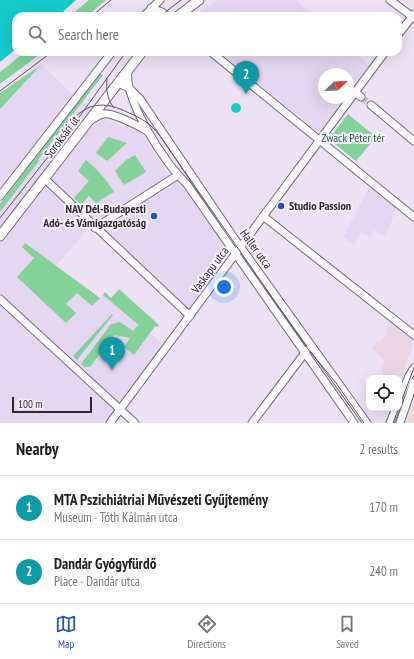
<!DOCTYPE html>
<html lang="en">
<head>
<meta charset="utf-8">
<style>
	body { margin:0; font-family:"PT Sans Narrow",sans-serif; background:#f2f2f2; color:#202124 }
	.controls { position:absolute; right:12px; bottom:12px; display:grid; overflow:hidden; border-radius:8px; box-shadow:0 4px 16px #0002 }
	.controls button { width:36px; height:36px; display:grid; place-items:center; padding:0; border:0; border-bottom:1px solid #e0e0e0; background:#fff; color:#202124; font:20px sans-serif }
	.compass { position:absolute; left:318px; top:68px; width:36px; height:36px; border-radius:50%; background:#fff; box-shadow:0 4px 16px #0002; rotate:67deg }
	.scale { position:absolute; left:12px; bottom:10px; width:80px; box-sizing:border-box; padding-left:4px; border:2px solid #2e2a31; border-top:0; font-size:11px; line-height:14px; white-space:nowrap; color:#2e2a31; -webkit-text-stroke:3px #f7f1fd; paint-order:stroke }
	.you { position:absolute; left:224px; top:287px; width:14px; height:14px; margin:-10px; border:3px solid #fff; border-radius:50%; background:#1a73e8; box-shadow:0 0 0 6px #1a73e833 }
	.badge { display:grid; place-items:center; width:26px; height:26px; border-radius:50%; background:#2256c3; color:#fff; font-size:13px; font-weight:700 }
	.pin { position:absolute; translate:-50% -33px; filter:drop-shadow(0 1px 2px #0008) }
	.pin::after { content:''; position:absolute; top:21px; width:14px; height:12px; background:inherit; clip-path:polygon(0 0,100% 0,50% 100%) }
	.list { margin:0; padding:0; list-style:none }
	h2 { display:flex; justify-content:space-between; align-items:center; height:52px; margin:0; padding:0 16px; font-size:17px }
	h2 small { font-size:13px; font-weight:400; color:#757577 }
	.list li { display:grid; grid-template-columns:26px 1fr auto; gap:12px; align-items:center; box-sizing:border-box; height:64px; padding:0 16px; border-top:1px solid #e0e0e0 }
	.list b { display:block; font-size:15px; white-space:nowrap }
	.list p { margin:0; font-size:13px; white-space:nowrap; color:#757577 }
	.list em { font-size:13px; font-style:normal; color:#757577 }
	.icon { flex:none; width:22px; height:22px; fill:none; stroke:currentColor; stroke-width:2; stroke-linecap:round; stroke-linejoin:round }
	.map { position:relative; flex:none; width:414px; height:423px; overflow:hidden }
	.search { position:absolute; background:#fff; box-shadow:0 4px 16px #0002; left:12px; right:12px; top:12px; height:44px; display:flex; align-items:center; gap:10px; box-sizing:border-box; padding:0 14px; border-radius:12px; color:#757577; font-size:15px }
	.sheet { height:180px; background:#fff }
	nav { display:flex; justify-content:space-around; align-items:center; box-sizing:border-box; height:56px; border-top:1px solid #e0e0e0; background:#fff; font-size:11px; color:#757577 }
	nav a { display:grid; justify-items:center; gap:2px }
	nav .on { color:#2256c3 }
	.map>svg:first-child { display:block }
	.built { fill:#e5d7f1 }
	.education { fill:#f0d6d0 }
	.medical { fill:#ecd5e3 }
	.green { fill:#84d199 }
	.water { fill:#16cacc }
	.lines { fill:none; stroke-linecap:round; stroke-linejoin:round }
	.minor-tunnel { stroke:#c7bdce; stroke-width:7; stroke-dasharray:7 3.5; stroke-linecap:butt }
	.minor-casing { stroke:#736a7a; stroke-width:9 }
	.major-casing { stroke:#736a7a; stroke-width:11 }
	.minor { stroke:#fff; stroke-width:7 }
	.major { stroke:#fff; stroke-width:9 }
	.tram { stroke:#5b555f; stroke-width:1 }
	.poi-dot { fill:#2256c3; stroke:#f7f1fd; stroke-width:1.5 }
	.labels { text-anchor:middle; stroke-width:4; stroke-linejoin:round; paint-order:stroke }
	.street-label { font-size:12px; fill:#2e2a31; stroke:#f7f1fd }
	.park-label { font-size:12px; fill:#24643a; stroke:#f7f1fd }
	.poi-label { font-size:12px; font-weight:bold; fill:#2e2a31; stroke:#f7f1fd; text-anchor:start }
</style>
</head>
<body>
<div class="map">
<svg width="414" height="423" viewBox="0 0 414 423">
	<rect width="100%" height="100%" fill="#ede2f5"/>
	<g class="built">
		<path d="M217,0H296L314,16H196Z"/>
		<path d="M218,52H354L370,66L348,95V74H324V98H346L319,133Z"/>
		<path d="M40,63L72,94L102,118L140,132L171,178L183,171L237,249L232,268L192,318L91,225L56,266L100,298L103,295L168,348L105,423H0V94Z"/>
		<path d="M370,186L397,208L385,237L374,230L370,238L361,232L354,245L343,237Z"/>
	</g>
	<path class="education" d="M414,403V423H407L409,417Z"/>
	<path class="medical" d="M392,323L409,337L412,342V347L399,384V378H386L382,372L384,360L372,348L377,341L379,343L385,336L387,333L385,332Z"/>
	<g class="green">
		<path d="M89,0H106L87,16H70Z"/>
		<path d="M25,52H43L0,84V72Z"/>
		<path d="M40,66L0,109V93Z"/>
		<path d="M100,73L103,75L38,160L39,161L0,212V204Z"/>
		<path d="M348,114L376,137L356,161L329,139Z"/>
		<path d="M108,137L127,143L107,161L96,153Z"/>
		<path d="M135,155L146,172L124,185L115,171L126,160Z"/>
		<path d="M86,160C98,170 106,179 114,192L96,203L89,196L81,205L74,198L89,181L78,171Z"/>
		<path d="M25,243L100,298L92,306L77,293L66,304L76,313L66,323L17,277L34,258L22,247Z"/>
		<path d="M119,289L159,325L157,327L155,326L134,355L124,347L130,338L114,335L90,367H85L81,364L111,324L120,322L133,331L138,325L141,327L103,295L105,292L111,298Z"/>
		<path d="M112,314L113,315L77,360L73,356Z"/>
	</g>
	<g class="water">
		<path d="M0,0H76L58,16H16V49L0,62Z"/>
		<circle cx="236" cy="108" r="5"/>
	</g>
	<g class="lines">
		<path class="minor-tunnel" d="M361,97L371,105"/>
		<g class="minor-casing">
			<g id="minor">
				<path d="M390,0L414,18"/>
				<path d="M151,8L162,12L167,16"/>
				<path d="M144,16L160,0"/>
				<path d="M398,35L414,14"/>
				<path d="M211,52L414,217"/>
				<path d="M128,71C124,100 165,164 186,183L354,423"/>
				<path d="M118,83L129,88L140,99L232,235L367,423"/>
				<path d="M355,92L361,97"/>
				<path d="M371,105L414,141"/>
				<path d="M91,120C95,118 98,115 103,114C112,112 139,126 147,131"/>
				<path d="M45,179L190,316"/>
				<path d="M0,196L112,52"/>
				<path d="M263,216L414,335"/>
				<path d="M95,228L178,175"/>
				<path d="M0,299L135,423"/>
				<path d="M399,400L409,376L414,368"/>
				<path d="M110,423L385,52"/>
				<path d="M252,423L307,350"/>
				<path d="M390,423L396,408"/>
				<path d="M400,423L414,382"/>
			</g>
		</g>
		<g class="major-casing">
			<g id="major">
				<path d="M178,16L199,0"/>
				<path d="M0,236L142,52"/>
			</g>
		</g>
		<use href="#minor" class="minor"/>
		<use href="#major" class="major"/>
		<g class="tram">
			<path d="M92,16L111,0"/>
			<path d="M160,16L181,0"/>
			<path d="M107,78C106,90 107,99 114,108"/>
			<path d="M0,91L52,52"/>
			<path d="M75,117C92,101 108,103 127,112C143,119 150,123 160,136L308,349L336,383L364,423"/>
			<path d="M0,218L77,120L126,52"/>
			<path d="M393,423L414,368"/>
		</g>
	</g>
	<g class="poi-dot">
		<circle cx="281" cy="206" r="4"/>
		<circle cx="154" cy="216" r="4"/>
	</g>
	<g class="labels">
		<g class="street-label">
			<text transform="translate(62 137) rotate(-53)" y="4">Soroksári út</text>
			<text transform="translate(256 249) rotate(54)" y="4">Haller utca</text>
			<text transform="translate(210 270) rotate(-54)" y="4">Vaskapu utca</text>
		</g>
		<g class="park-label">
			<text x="353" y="142">Zwack Péter tér</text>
		</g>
		<g class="poi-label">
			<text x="289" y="210">Studio Passion</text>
			<text x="146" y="213" text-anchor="end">NAV Dél-Budapesti<tspan x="146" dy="14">Adó- és Vámigazgatóság</tspan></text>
		</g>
	</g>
</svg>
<div class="controls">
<button><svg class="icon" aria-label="locate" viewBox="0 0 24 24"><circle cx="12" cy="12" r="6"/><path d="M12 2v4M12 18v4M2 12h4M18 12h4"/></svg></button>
</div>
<svg class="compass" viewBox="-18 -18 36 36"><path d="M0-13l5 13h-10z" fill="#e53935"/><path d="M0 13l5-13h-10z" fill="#757577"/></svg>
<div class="scale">100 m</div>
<div class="you"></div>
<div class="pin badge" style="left:112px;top:370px;background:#0f9aa8">1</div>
<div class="pin badge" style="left:246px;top:94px;background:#0f9aa8">2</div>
<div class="search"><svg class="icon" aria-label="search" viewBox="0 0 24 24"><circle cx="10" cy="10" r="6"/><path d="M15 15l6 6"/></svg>Search here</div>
</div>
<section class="sheet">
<h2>Nearby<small>2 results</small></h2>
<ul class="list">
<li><span class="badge" style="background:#0f9aa8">1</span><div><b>MTA Pszichiátriai Művészeti Gyűjtemény</b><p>Museum · Tóth Kálmán utca</p></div><em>170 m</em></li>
<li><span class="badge" style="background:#0f9aa8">2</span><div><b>Dandár Gyógyfürdő</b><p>Place · Dandár utca</p></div><em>240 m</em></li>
</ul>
</section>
<nav>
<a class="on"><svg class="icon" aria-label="map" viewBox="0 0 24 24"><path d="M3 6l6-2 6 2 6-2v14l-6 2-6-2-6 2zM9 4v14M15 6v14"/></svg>Map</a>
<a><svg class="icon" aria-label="directions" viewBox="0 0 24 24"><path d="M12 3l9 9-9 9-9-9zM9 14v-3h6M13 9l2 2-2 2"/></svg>Directions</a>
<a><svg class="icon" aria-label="saved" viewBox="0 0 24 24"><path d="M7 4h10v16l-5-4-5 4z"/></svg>Saved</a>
</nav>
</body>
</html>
